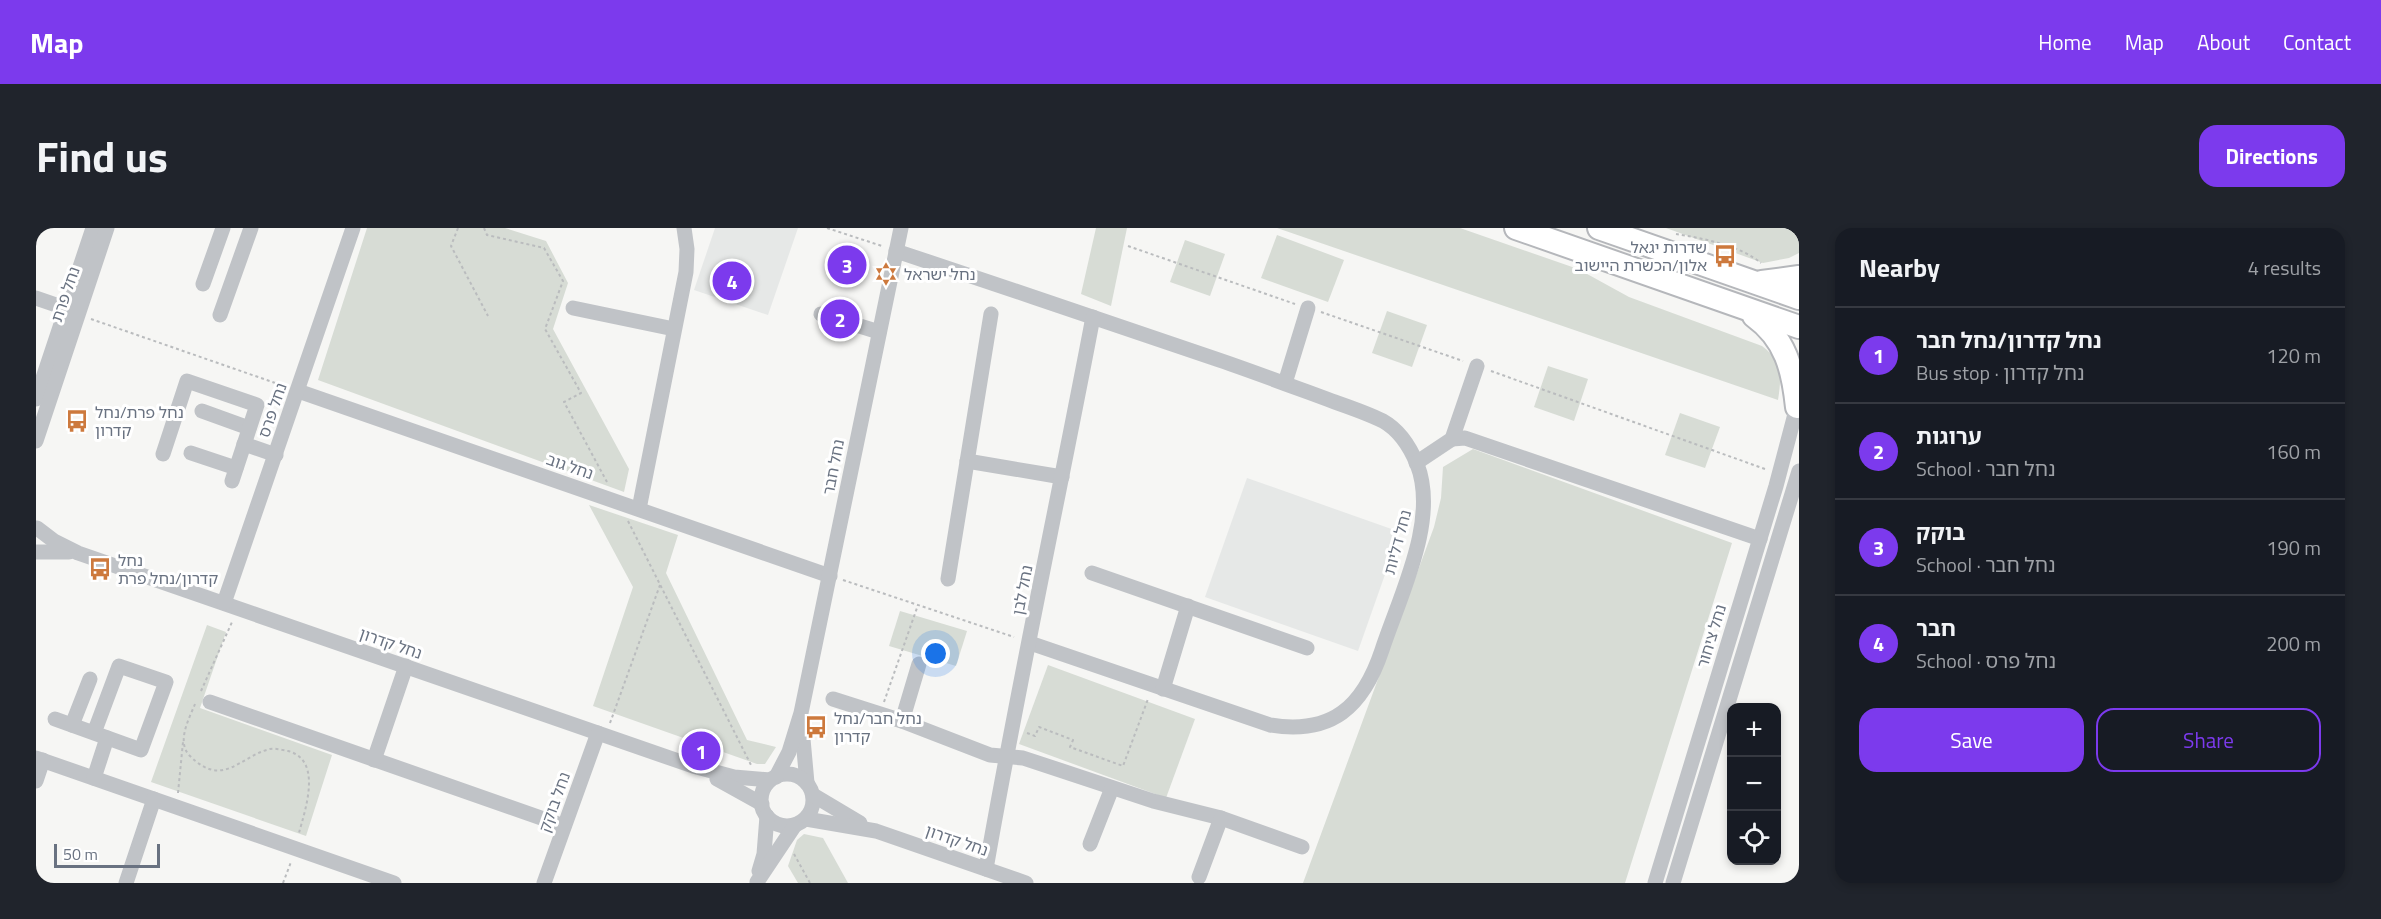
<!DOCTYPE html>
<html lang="en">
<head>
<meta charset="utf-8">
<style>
	body { margin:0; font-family:"Titillium Web","Noto Sans Hebrew",sans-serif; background:#20242c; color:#f1f3f6 }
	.controls { position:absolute; right:18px; bottom:18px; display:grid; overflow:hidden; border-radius:12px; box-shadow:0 3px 9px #0003 }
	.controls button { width:54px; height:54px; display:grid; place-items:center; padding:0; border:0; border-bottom:2px solid #363941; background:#171b24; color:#f1f3f6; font:30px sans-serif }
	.scale { position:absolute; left:18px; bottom:15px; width:106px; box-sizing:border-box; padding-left:6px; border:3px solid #697281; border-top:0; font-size:16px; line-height:21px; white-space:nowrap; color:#697281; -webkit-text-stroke:4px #fff; paint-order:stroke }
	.you { position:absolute; left:900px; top:426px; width:21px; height:21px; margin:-15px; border:4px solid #fff; border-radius:50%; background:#1a73e8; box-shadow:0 0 0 9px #1a73e833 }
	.badge { display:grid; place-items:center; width:39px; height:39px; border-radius:50%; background:#7c3aed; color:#fff; font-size:20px; font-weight:700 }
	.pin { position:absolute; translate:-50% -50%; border:3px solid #fff; box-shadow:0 2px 6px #0006 }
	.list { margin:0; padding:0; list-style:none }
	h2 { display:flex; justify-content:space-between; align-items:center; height:78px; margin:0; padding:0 24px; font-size:26px }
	h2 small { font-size:20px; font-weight:400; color:#9ea1a6 }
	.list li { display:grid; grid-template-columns:39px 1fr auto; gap:18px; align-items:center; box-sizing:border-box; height:96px; padding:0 24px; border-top:2px solid #363941 }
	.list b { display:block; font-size:22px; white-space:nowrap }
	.list p { margin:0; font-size:20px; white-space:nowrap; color:#9ea1a6 }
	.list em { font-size:20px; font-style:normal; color:#9ea1a6 }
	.actions { display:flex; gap:12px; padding:18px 24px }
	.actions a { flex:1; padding:14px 0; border:2px solid #7c3aed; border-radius:18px; text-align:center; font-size:21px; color:#7c3aed }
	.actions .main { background:#7c3aed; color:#fff }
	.icon { flex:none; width:33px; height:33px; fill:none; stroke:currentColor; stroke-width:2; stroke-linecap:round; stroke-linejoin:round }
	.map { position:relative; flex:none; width:1763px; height:655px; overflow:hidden; border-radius:18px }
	header { display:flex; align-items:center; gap:36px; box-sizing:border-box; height:84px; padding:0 30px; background:#7c3aed; color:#fff }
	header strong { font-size:28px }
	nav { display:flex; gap:33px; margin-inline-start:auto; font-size:21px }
	.intro { display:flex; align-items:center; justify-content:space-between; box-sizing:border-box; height:144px; padding:0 36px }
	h1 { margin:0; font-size:42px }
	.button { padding:15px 27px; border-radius:18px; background:#7c3aed; color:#fff; font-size:21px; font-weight:700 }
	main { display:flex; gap:36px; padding:0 36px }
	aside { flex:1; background:#171b24; border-radius:18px; box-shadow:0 3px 9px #0003 }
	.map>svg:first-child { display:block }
	.built { fill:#e6e8e7 }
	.green { fill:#d7dcd5 }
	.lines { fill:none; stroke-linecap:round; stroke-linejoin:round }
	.highway-casing { stroke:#b5b7bb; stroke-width:26 }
	.path { stroke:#babcbe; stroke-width:2; stroke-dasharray:3 3; stroke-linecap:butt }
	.minor { stroke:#c0c3c7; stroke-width:15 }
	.highway { stroke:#fff; stroke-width:22 }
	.labels { text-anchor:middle; stroke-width:6; stroke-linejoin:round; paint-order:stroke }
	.poi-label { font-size:16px; fill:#697281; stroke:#fff; text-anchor:start }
	.street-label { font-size:16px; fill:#697281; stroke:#fff }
</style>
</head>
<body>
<header>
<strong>Map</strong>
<nav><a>Home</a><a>Map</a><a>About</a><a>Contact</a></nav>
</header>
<div class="intro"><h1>Find us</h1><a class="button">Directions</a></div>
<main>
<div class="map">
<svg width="1763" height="655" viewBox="0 0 1763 655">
	<rect width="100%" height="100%" fill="#f6f6f4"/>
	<g class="built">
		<path d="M679,0H762L732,87L658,62Z"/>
		<path d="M1211,250L1364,304L1322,423L1169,369Z"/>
	</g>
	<g class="green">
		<path d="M331,0H469L510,13L532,55L517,101L593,241L588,264L282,152Z"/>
		<path d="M1060,0H1091L1075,78L1045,66Z"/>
		<path d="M1241,0H1424L1542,41L1593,69L1726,118C1746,133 1746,147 1742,172Z"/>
		<path d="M1630,0H1763V25L1753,30L1727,35Z"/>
		<path d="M1241,7L1308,32L1292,74L1225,50Z"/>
		<path d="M1149,12L1189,26L1174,68L1134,54Z"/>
		<path d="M1351,83L1391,97L1376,139L1336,125Z"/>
		<path d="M1512,138L1552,151L1538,193L1498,179Z"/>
		<path d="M1644,185L1684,199L1669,240L1629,227Z"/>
		<path d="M1437,221L1696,315L1589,655H1267L1398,299L1405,270L1407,239Z"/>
		<path d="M553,277L642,307L630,345L711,512L740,519L729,536H721L557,478L597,359Z"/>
		<path d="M864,383L931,403L920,438L853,418Z"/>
		<path d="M171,397L190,404L164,480L296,527L270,608L115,554Z"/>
		<path d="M1012,437L1159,491L1130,570L983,516Z"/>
		<path d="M768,606L787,610L812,655H762L752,638L761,612Z"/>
	</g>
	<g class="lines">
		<g class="highway-casing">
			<g id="highway">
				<path d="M1480,0L1763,99"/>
				<path d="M1563,0L1763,70"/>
				<path d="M1726,54L1763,49"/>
				<path d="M1718,88C1750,111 1757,142 1761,179"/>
			</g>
		</g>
		<g class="path">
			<path d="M422,0L415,18L452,88"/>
			<path d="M448,0L451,7L508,20L527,53L509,101L545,165L528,174L571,254"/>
			<path d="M791,0L846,18"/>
			<path d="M1640,6C1666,10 1705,18 1725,35"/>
			<path d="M1092,18L1259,76"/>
			<path d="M1285,84L1427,133"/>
			<path d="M55,91L248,158"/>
			<path d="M1455,143L1729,241"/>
			<path d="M592,293L715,537"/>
			<path d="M807,352L978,409"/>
			<path d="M165,463L196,394"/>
			<path d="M848,474L882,377"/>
			<path d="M159,476C153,491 140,514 154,528C187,561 204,528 234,521C239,520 246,522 252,523C287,532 269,582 263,605"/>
			<path d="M574,495L624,357"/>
			<path d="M991,505L999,508L1003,499L1037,512L1034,519L1087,538L1112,471"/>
			<path d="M142,565L147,514"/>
			<path d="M758,626L774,655"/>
			<path d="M247,655L255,634"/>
		</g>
		<g class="minor">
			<path d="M860,23C968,59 1075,95 1183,132C1221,145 1258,159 1296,173C1313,179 1331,185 1347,193C1363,202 1374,219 1381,236C1403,292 1364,367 1346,422C1327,479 1296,507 1234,497L994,415"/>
			<path d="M167,56L187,0"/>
			<path d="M0,70L29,80"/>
			<path d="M537,80L638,101"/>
			<path d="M785,86L843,104"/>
			<path d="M184,87L215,0"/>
			<path d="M1249,155L1272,80"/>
			<path d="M262,163L794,348"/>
			<path d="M0,171L57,0"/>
			<path d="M166,183L213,200"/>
			<path d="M1416,211L1429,210L1724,311"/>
			<path d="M0,213L71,0"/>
			<path d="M208,216L240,227"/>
			<path d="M155,225L200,240"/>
			<path d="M127,226L151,153L221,177L196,253"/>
			<path d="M931,233L1026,249"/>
			<path d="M1380,235L1416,211L1441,138"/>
			<path d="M603,281L650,44L651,21L648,0"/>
			<path d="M1,300L18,313L42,325L657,538L698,549L734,552"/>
			<path d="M0,324H33"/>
			<path d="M1056,345L1271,420"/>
			<path d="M912,351L955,86"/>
			<path d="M188,375L317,0"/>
			<path d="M1127,461L1152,378"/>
			<path d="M797,471L866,493L954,527L987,530L1117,573L1185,590L1266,619"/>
			<path d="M174,474L528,598"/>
			<path d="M19,491L105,522L130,454L83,438L58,505"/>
			<path d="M866,493L883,436"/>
			<path d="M36,497L54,451"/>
			<path d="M766,500L771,555"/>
			<path d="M0,530L358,655"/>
			<path d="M338,532L370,438"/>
			<circle cx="751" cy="572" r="26"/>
			<path d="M740,549L753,524L765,485L865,0"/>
			<path d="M58,550L71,510"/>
			<path d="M681,551L726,576"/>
			<path d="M0,553L7,532"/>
			<path d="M777,567L824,595"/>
			<path d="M770,591L840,603L990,655"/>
			<path d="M1054,616L1076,560"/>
			<path d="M950,641C982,457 1022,273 1057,89"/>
			<path d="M723,643L728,626L731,588"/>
			<path d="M1163,649L1185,590"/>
			<path d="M721,654L759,597"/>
			<path d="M90,655L118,571"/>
			<path d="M508,655L562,505"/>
			<path d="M1619,655L1740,258L1763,171"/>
			<path d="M1637,655L1763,243"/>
		</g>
		<use href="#highway" class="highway"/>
	</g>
	<defs>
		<g id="bus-bare" transform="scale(1.8)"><path d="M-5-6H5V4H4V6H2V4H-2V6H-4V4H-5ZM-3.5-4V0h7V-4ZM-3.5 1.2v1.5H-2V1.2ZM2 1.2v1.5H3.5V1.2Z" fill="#cd793d" stroke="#fff" stroke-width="2.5" paint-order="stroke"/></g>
		<g id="synagogue-bare" transform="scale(1.8)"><path d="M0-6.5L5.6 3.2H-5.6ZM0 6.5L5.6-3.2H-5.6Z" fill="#cd793d" stroke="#fff" stroke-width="2.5" paint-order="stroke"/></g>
	</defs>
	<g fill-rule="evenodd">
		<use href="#bus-bare" x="1689" y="28"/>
		<use href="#synagogue-bare" x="850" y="46"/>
		<use href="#bus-bare" x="41" y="193"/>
		<use href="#bus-bare" x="64" y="341"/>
		<use href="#bus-bare" x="780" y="499"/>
	</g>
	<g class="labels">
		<g class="poi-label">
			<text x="1671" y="25" text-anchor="end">שדרות יגאל<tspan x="1671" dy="18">אלון/הכשרת היישוב</tspan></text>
			<text x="868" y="52">נחל ישראל</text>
			<text x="59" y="190">נחל פרת/נחל<tspan x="59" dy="18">קדרון</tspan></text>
			<text x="82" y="338">נחל<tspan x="82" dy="18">קדרון/נחל פרת</tspan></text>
			<text x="798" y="496">נחל חבר/נחל<tspan x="798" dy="18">קדרון</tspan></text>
		</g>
		<g class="street-label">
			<text transform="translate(29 66) rotate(-71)" y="6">נחל פרת</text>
			<text transform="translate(236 182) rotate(-71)" y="6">נחל פרס</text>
			<text transform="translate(534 238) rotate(19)" y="6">נחל גוב</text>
			<text transform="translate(797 239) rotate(-79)" y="6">נחל חבר</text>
			<text transform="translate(1361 314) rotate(-75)" y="6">נחל דליות</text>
			<text transform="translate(986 362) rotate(-79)" y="6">נחל לבן</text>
			<text transform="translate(1675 408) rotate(-73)" y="6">נחל ציחור</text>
			<text transform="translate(355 415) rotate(19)" y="6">נחל קדרון</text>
			<text transform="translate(518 574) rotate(-70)" y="6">נחל בוקק</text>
			<text transform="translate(921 612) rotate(19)" y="6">נחל קדרון</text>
		</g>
	</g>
</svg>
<div class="controls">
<button>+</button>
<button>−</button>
<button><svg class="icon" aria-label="locate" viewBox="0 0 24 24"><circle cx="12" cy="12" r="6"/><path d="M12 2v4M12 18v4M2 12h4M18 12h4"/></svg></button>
</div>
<div class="scale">50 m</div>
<div class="you"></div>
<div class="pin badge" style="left:665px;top:523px">1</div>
<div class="pin badge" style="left:804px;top:91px">2</div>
<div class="pin badge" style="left:811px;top:37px">3</div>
<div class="pin badge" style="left:696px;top:53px">4</div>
</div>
<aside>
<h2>Nearby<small>4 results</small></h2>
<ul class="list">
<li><span class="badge">1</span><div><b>נחל קדרון/נחל חבר</b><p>Bus stop · נחל קדרון</p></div><em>120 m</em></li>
<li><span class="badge">2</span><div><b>ערוגות</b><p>School · נחל חבר</p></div><em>160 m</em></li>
<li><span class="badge">3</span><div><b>בוקק</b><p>School · נחל חבר</p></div><em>190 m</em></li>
<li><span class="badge">4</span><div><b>חבר</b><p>School · נחל פרס</p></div><em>200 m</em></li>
</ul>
<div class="actions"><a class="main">Save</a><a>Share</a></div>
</aside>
</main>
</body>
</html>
